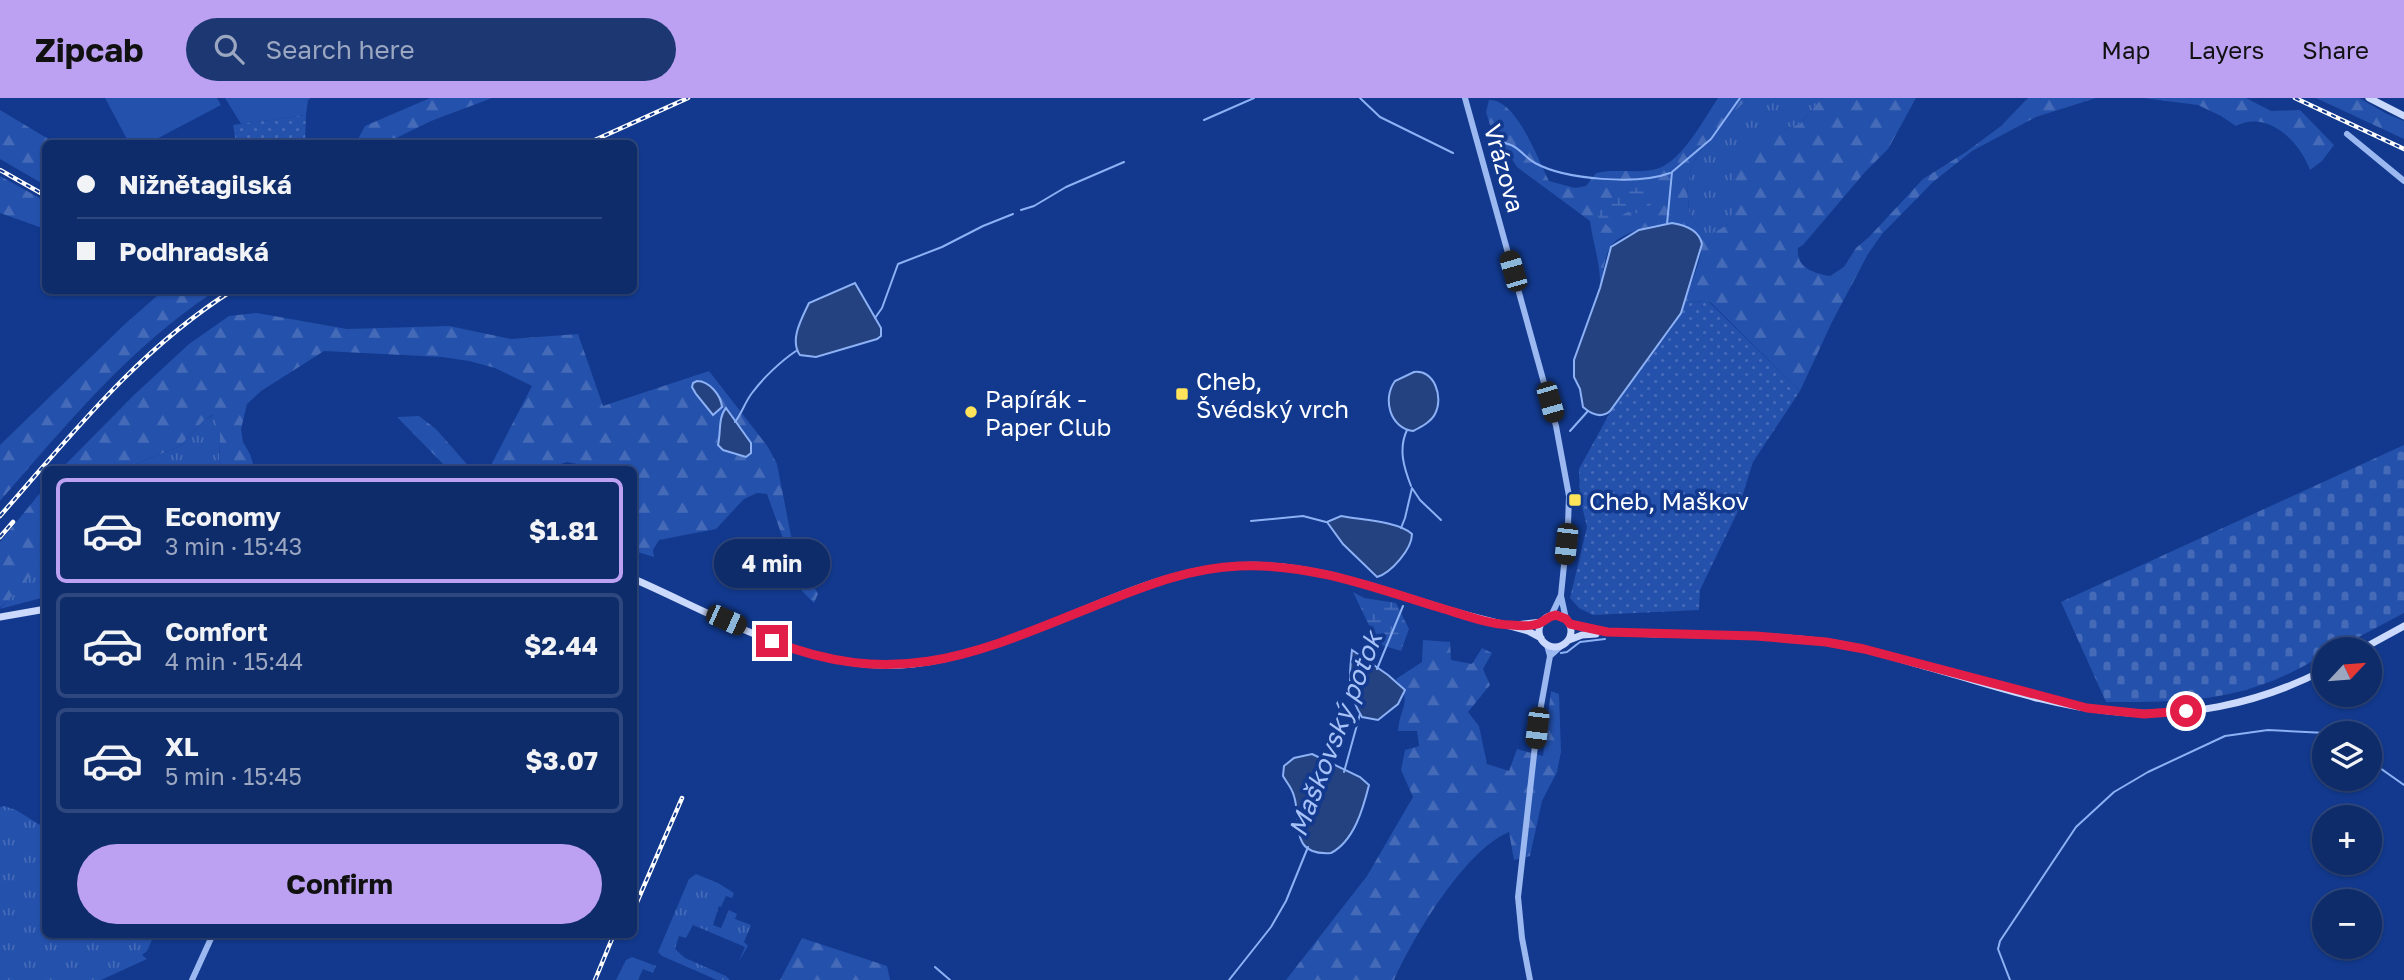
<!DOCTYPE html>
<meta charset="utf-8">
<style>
:root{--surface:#0e2b6a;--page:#1c3772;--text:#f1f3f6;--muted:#9ba7c1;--line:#2e477e;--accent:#bca0f2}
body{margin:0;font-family:"Golos Text",sans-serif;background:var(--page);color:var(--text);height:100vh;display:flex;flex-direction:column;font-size:26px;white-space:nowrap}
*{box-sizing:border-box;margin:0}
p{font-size:23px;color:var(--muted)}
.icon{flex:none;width:38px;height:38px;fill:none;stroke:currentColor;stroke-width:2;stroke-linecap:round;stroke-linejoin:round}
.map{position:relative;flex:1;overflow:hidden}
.side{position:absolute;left:42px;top:368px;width:595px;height:472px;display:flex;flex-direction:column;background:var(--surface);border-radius:10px;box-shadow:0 2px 5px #0004,0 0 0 2px var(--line)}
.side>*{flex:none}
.top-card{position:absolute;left:42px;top:42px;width:595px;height:154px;border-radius:10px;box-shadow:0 2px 5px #0004,0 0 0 2px var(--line);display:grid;align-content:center;height:154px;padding:0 35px;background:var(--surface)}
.needle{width:46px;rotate:64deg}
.controls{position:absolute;left:2312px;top:539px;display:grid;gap:14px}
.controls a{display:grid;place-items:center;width:70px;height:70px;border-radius:50%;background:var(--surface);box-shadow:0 2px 5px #0004,0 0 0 2px var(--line);font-size:35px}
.end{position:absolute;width:32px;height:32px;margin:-16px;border:9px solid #e11d48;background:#fff;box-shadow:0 0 0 4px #fff}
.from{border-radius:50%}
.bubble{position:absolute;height:49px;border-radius:24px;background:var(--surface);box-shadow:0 2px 5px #0004,0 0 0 2px var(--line);font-size:23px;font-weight:700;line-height:49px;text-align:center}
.car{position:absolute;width:21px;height:42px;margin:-21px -10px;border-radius:9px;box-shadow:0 0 5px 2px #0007;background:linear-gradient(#222 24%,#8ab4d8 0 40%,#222 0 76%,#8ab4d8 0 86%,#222 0)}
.top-card b{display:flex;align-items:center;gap:24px;height:66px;font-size:26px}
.top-card b+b{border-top:2px solid var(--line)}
.top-card i{width:18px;height:18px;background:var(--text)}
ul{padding:12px 0 0;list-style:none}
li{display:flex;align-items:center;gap:21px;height:105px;margin:0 14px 10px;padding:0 21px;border:4px solid var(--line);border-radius:10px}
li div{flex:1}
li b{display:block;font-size:26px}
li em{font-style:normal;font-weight:700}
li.selected{border-color:var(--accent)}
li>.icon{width:63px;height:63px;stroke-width:1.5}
.button{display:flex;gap:14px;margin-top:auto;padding:14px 35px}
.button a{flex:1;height:80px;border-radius:42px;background:var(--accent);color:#111;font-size:28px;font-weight:700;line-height:80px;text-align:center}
header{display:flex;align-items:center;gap:42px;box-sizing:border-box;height:98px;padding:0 35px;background:var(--accent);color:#111}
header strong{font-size:33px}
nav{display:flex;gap:38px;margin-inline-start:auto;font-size:24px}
.search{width:490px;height:63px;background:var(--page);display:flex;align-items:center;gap:18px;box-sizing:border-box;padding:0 24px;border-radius:38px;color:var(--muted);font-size:26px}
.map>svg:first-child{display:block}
</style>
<header>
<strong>Zipcab</strong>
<div class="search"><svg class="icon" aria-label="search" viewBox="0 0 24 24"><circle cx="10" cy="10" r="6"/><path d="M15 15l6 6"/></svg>Search here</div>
<nav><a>Map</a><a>Layers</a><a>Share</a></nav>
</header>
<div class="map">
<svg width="2404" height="882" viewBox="0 0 2404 882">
<defs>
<pattern id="grass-tufts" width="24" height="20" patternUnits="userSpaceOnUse" patternTransform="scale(1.75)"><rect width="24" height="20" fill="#2451ac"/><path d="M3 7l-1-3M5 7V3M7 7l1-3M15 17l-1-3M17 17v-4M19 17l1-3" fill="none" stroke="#456bb8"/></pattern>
<pattern id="forest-firs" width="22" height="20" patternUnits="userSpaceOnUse" patternTransform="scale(1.75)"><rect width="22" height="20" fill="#2451ac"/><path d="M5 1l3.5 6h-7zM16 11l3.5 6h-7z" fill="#456bb8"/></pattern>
<pattern id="wetland-marsh" width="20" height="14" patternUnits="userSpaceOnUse" patternTransform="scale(1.75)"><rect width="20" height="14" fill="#2451ac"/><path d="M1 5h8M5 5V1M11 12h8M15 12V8" fill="none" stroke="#456bb8"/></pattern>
<pattern id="cemetery-stones" width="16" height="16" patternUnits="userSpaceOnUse" patternTransform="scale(1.75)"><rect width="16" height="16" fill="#2451ac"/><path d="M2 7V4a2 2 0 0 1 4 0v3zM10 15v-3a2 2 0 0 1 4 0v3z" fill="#456bb8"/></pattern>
<pattern id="garden-dots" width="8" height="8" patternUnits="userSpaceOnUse" patternTransform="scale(1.75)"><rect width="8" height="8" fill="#2451ac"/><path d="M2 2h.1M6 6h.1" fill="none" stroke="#456bb8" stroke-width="1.8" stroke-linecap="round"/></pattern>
</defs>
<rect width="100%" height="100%" fill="#12398d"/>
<path fill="url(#grass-tufts)" d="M1749,0h73l-22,26 -15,5 -58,96 -19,12c-5,-7 -15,-14 -18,-22 -2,-4 -1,-11 -2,-16 -5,-42 33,-75 61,-101z
M214,317l6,20 -1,34h-95l56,-23 24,-26z
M45,459v40l-45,12z
M4,708l12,4 29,18 1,106 108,1 -7,16 -5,4 5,4 -46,21h-101v-173z
M696,776l22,9 16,10 -2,5 -6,-2 -5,11 -2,-1 -6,19 8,3 8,-18 8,4 -2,5 16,6 -7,17 4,4 -9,15 6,-14 -52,-22 -7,13 -7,-2 -4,13 10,9 41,18 4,4h-13l-55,-24 -4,-4 31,-73z
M632,859l24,9 -3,7 -10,-4 -5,11h-22l10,-20z"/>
<path fill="url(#forest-firs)" d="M430,0h62l-61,23 -45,22h-30l9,-17z
M1718,0h31c-28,26 -66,59 -61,101 1,4 0,12 2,16 3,8 13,15 18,21l19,-11 6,-13v-30l3,-12 18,-22 31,-19 15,-5 22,-26h94l-28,51 -23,23 -62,73 -5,3c-2,20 15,25 32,28l14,-9 12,-19 13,-11 54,-58 43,-27 35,-26 27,-28h68l-60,19 -64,34 -39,31 -51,52 -14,20 -36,68 -32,69 -90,-89 -25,-1c4,-13 19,-46 16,-58 -7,-33 -76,-16 -90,3 -7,10 -8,29 -11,42 1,-24 -7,-44 -10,-67l-73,-54 -27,-42 -4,-13 3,-12c28,-1 49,60 60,81l26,7 11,-2 10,-13c19,-4 38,0 56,-3 28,-4 51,-50 66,-72z
M2143,0h103l25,13 29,-1 34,35 -12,16 -12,9c-11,-30 -43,-60 -74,-44l-15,-10 -23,-11z
M2316,0h43l28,16 17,7v18z
M0,12l55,33 -9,1 -1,41 -45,-26z
M0,78l45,25v28l-45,-16z
M158,193h57c-85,56 -149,134 -215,210v-56l125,-121 32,-28z
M257,215l90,16 102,-3 62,13 67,-5 25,72 106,-35 59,76 9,17 17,87 24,43 -4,9 -12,-12 -35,-97 -10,-1 -13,6 -28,30 -57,11 -6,10 1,7 -20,-6v-82h-32l-35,-7 -13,4 -1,3h-64l43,-83 -37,-18 -26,-7 -27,-4 -118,-6 -63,40 -14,13 -6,25 2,13 7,12 3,10 -3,5h-31l1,-34 -7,-20 -9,5 -24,26 -56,23h-63l73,-74 55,-51 40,-28z
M419,318l17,13 35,40h-23l-51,-52z
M45,389v70l-24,30 -21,21v-66z
M1423,542l27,2 1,18 21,4 10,-16 10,5 -9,16 7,16 -22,27 11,14 8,38 22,7 8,-22 26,7 8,-65 8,3 2,58 -4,20 -15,29 -12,55 -16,4 -5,-28c-45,19 -95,104 -115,148h-108l81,-104 46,-79 -12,-27 4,-20 14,-4 -2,-15h-19c2,-26 15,-27 -2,-52l26,-17z
M802,840l85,28 3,14h-110z"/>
<path fill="url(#wetland-marsh)" d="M1646,86l7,15 -6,15 -19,-2 -15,8 -1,10 -18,-17 -2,-7z
M1353,494l11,6 32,5 13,26 -8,22 -23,-7z"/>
<path fill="url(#cemetery-stones)" d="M2404,347v168l-68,36h-12v6c-20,11 -41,23 -63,30 -50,18 -103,17 -155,17l-45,-100z"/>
<path fill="#2451ac" d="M105,0h112l4,7 -72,38h-20z
M225,0h86l-3,2 -2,15 -65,9z"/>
<path fill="url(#garden-dots)" d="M306,17l-1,28h-69l-3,-18z
M1685,203l24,1 91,89 -47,71 -16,51 -37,77 -1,20 -106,5 -14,-7 -9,-10 17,-71 -7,-29 -1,-29 34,-62 56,-75 12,-19z"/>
<path fill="#244180" stroke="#8db1f5" stroke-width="2" d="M1672,125c13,2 27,7 30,21l-21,69 -71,98c-9,8 -19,3 -27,-4l-3,-18 -6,-12v-17l26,-72 11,-41 28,-17z
M855,185l26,45v8l-4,3 -61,18 -16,-2c-11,-15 2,-37 9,-52z
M1414,274c20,-3 30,25 21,42 -4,8 -14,13 -22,17 -23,-3 -31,-32 -18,-50z
M697,283c12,0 24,14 25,26l-9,8 -17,-21 -4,-7 1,-4z
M726,310l25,35v10l-5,4 -23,-7 -5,-5c3,-12 0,-28 8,-37z
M1341,418c19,4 57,5 71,18 0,15 -21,39 -35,43l-34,-33 -16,-22z
M1352,552l36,25 17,15 -7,14 -20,16 -16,-3c-15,-24 -13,-40 -10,-67z
M1312,656l48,23 9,8c-6,24 -15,56 -38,68 -43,3 -29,-32 -37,-57 -2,-8 -7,-13 -11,-20l1,-10 10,-8z"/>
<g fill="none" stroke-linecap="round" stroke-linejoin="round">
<path stroke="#8db1f5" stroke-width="2" d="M1360,0l20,19 73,36
M1204,22l50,-22
M1492,41c7,3 15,4 21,7 8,4 14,13 22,17 31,17 103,22 135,10
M1021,112l13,-4 32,-19 58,-25
M1667,126l5,-52 39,-33 29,-41
M875,220l7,-10 16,-44 44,-17 41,-21 30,-12
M735,324c7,-9 10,-20 17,-29 11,-15 29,-32 44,-42
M1407,332c-9,19 -3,38 4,56
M1570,333l18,-20
M1251,423l52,-5 23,6
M1401,430l4,-10 7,-30 8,12 21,20
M1561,555l6,-1 13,-10 25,-3
M1377,571l26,-63
M2370,663l34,24
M1344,674l16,-58
M935,869l15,13
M1229,882l42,-53 15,-26 22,-54
M2010,882l-12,-31 2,-8 76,-114 38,-35 34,-20 77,-36 43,-6 58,3"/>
<path stroke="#9bb8f1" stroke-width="6" d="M1465,0l91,328 13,70 -1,29 -7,70 -10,21
M2347,36l57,47
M1561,498l5,23
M1550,558l10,-9
M192,882l21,-46
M1530,882l-8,-42 -4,-41 19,-169 13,-72 -3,-11"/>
<path stroke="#cad9fc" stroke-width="7" d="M2369,0l35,18
M634,481c87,38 180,96 279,85 48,-5 92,-23 136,-40 60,-24 121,-54 186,-58 70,-5 136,20 201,40 30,10 61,16 92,25l13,7
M1539 533a16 16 0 1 1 32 0a16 16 0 1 1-32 0Z
M0,519l46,-8
M1570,526c31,10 63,9 95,10 51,1 103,1 154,7 37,4 73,16 108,26 59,16 120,38 181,44 74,9 150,-7 216,-41
M1516,527l26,-3
M1569,542l13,-5 14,-1
M2362,551l42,-23"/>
<defs>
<path id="rail" d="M2295,0l109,51
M586,46l102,-46
M0,72l46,26
M0,418c72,-82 139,-167 233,-226
M0,439l13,-15
M634,811l48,-111
M595,882l19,-46"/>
</defs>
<use href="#rail" stroke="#fff" stroke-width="4.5"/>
<use href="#rail" stroke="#12398d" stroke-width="2" stroke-dasharray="5" stroke-linecap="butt"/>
</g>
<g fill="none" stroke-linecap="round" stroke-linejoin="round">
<path stroke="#e11d48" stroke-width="9" d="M772,543c132,52 213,8 335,-40 43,-17 85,-33 132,-35 68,-3 131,20 195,40 25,7 52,18 77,19 9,1 23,2 31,-3 6,-4 7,-6 14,-7l10,4 4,5 37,8 149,4 70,6 38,7 223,59 57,6 42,-3"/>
</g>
<g fill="#ffe35b" stroke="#12398d" stroke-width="2.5">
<rect x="1175" y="289" width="14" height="14" rx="3.5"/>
<circle cx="971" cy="314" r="7"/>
<rect x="1568" y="395" width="14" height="14" rx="3.5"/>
</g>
<g text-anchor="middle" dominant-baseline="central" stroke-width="7" stroke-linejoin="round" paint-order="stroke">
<g font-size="24" fill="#fff" stroke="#12398d">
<text transform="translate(1505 70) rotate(74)">Vrázova</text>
</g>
<g font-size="24" fill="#fff" stroke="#12398d" text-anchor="start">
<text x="1196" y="282">Cheb,<tspan x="1196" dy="28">Švédský vrch</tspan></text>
<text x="985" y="300">Papírák -<tspan x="985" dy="28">Paper Club</tspan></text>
<text x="1589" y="402">Cheb, Maškov</text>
</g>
<g font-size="26" font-style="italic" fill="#a7c2f8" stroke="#12398d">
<text transform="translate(1335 636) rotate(-69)">Maškovský potok</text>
</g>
</g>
</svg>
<div class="controls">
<a><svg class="needle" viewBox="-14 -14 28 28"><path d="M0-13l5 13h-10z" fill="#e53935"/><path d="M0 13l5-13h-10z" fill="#9ba7c1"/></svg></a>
<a><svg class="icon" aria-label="layers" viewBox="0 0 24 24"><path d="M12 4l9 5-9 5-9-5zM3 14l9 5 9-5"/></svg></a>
<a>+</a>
<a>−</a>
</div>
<i class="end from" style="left:2186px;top:613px"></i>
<i class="end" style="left:772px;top:543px"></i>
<div class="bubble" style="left:714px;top:441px;width:116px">4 min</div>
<i class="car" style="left:1513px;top:173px;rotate:344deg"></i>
<i class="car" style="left:1550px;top:304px;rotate:164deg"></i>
<i class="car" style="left:1566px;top:446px;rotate:186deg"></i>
<i class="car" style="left:726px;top:522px;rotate:114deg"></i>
<i class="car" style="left:1537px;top:630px;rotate:187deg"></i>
<div class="top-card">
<b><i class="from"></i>Nižnětagilská</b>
<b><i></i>Podhradská</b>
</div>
<section class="side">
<ul>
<li class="selected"><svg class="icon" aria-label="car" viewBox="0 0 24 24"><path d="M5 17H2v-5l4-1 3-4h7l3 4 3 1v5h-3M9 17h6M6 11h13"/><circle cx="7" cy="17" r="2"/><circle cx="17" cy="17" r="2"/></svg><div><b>Economy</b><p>3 min · 15:43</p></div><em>$1.81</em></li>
<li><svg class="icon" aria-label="car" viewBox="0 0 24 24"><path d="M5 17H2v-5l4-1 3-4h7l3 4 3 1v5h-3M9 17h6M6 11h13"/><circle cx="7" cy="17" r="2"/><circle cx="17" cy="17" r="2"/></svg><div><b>Comfort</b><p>4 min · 15:44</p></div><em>$2.44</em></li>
<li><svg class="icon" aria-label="car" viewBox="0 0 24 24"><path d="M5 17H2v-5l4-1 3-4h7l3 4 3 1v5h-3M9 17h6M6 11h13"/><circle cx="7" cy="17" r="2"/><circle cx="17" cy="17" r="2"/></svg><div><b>XL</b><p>5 min · 15:45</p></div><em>$3.07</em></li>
</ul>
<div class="button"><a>Confirm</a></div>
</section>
</div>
